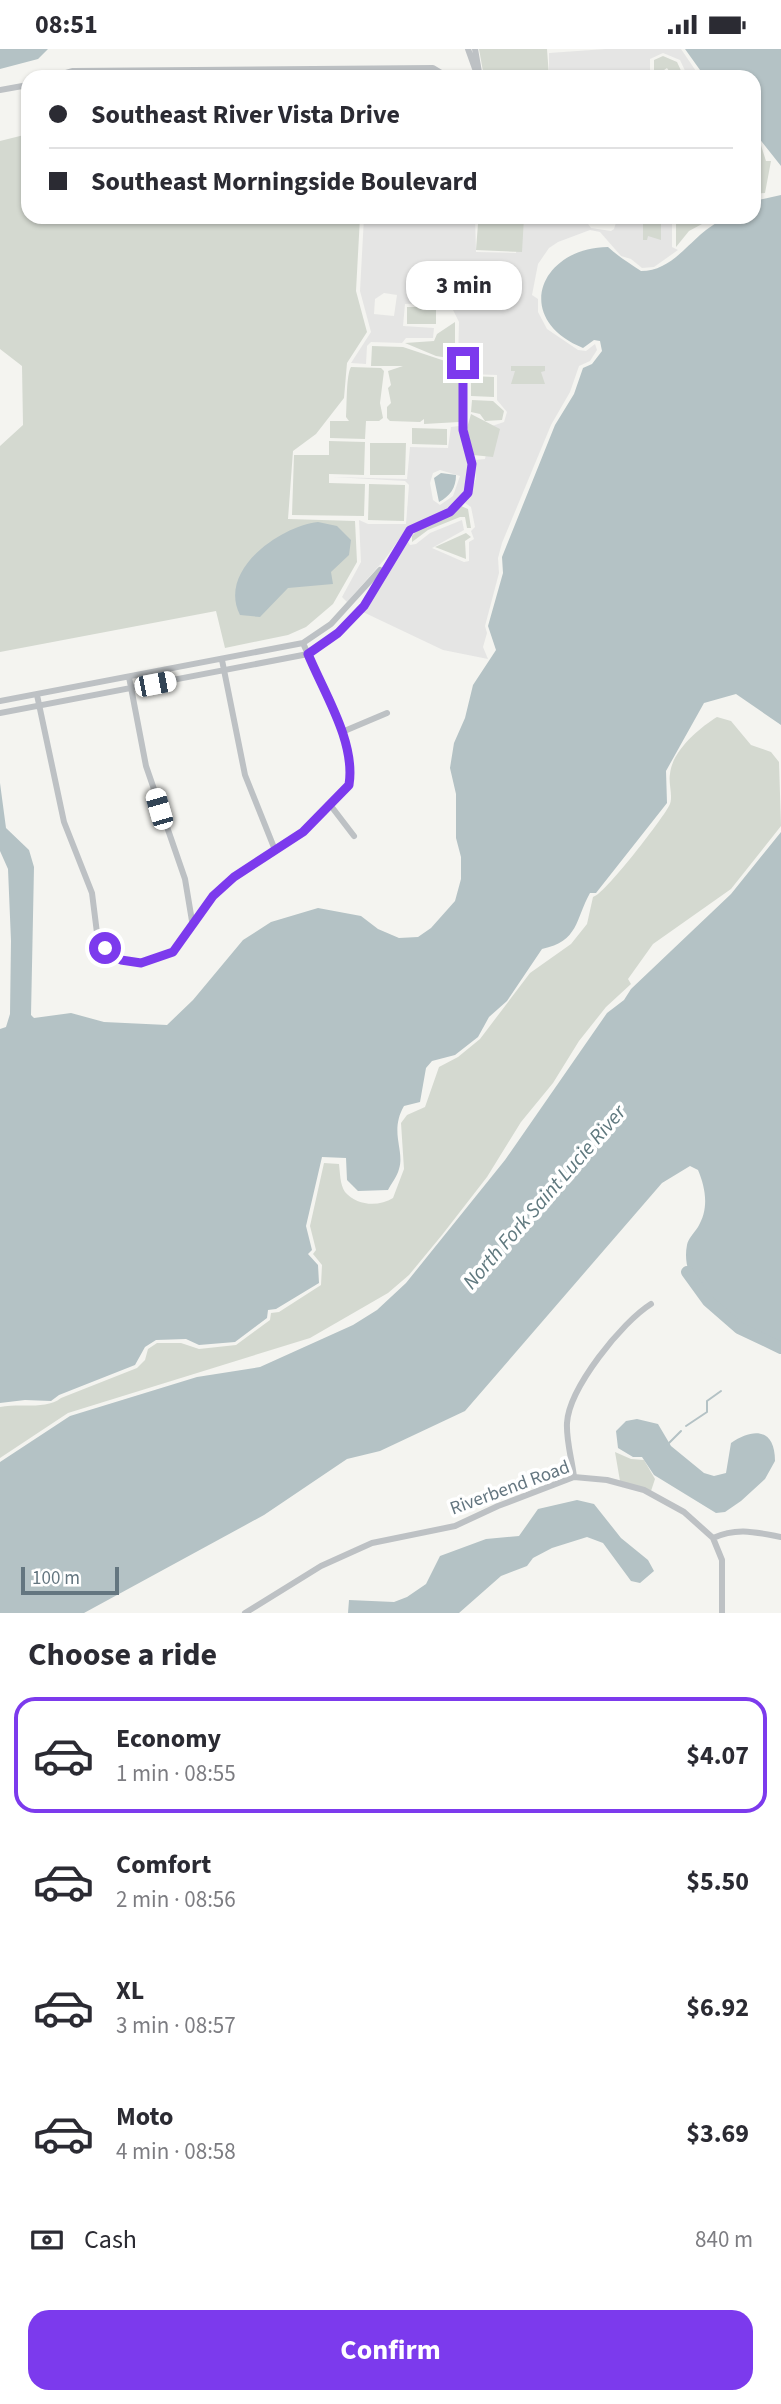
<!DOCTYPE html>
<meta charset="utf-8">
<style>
:root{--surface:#fff;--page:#f2f2f3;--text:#2b2b33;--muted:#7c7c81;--line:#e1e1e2;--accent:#7c3aed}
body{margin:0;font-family:"Source Sans 3",sans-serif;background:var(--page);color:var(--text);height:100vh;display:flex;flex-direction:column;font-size:26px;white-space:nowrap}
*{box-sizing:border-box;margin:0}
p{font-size:23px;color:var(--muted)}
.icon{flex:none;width:38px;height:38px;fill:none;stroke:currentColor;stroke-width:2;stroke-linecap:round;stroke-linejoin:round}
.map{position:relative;height:1564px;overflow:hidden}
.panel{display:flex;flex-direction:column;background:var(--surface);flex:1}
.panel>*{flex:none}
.top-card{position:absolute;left:21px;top:21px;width:740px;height:154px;border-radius:21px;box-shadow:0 2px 5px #0004;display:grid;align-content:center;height:154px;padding:0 28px;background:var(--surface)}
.scale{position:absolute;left:21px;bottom:18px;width:98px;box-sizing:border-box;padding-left:7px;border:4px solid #647680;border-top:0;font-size:19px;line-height:24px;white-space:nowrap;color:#647680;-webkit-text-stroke:5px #fff;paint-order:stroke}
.end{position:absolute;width:32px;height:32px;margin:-16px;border:9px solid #7c3aed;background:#fff;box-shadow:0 0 0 4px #fff}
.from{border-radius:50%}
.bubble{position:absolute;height:49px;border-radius:21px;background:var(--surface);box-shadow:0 2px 5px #0004;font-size:23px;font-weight:700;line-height:49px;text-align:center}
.car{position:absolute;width:21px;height:42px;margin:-21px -10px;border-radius:9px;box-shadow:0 0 5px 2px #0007;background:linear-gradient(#fff 24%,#345 0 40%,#fff 0 76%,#345 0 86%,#fff 0)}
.top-card b{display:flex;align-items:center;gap:24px;height:66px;font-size:26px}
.top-card b+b{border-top:2px solid var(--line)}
.top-card i{width:18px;height:18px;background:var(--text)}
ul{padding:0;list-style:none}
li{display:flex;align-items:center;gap:21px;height:116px;margin:0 14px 10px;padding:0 14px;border:4px solid transparent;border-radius:21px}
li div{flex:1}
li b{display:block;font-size:26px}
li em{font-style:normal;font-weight:700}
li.selected{border-color:var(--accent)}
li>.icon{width:63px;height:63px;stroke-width:1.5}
h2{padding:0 28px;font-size:32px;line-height:84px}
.pay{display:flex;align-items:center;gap:18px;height:77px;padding:0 28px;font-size:26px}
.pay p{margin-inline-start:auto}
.primary-button{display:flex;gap:14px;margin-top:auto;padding:14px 28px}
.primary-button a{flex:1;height:80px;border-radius:21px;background:var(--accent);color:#fff;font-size:28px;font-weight:700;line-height:80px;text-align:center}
.status{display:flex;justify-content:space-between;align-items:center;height:49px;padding:0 35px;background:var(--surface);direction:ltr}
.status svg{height:19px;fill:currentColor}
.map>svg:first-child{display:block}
</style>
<div class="status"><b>08:51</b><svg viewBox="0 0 49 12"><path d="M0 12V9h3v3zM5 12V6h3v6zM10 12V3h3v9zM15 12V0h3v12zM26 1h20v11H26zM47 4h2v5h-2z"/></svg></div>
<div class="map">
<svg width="781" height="1564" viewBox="0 0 781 1564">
<rect width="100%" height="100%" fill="#f4f4f0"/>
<path fill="#e5e5e4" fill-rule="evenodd" d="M606,0h75l19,28h-12l-8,-17 -17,-7 -13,6v18h-101v-24z
M364,168h111l1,35 40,1 4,-36h63l8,11 20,3 3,-2 4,-12h54v30l6,3 -24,17 -12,1 -11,-9 -10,-3 -21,-24 -10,-2 -32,12 -9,6 -11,16 -6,31 6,4v13l9,17 31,21 8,1 9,-7 2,6 -7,11 -11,5 -9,26 -19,33 -49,118 -4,15 1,15 -14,53 2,7 -4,14 5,12 -45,-9 -80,-38 44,-72 3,5 6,-1 14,-11 32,-13 2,10 -32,18 32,14 5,-1v-19l5,-3 -3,-8 4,-4 -4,-20 -6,-4 11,-24 -1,-19 10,-1 7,-33 12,-4 3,-10 -10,-12v-25l-30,-1 -1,-14 -8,1 1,-39 -10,-20 -44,2 -2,22 31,2 -1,10h-27l-4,5 -31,-1 -4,4 -1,18 -15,-1 20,-31 -11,-41zM384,244l13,2 -3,21 -20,-2 1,-15z
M459,377l9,38 -4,27 -17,18 -40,19 -22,31 -38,43 -5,-5 19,-35 -2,-42 9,4h38l3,-39 -4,-4 -72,-4 74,2 3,-32 38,1 3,-21zM440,421l20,6 -7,20 -13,9 -7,-5 -3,-17 3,-10z"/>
<path fill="#d4d9d0" d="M479,0h68l2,28h-65z
M663,7l14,6 7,15h-11l-6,-9 -13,9v-17z
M28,85v83h332l-4,74 11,41 -20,31 -3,35 -28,36 -23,17 -5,68 67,2 2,41 -24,42 -27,23 -18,8 -63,13 -9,-37 -216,41v-206l23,-21 -1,-59 -22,-17v-208z
M754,85l5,5 7,22h5l-6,32 -11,1z
M476,168h48l-2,35 -46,-2 2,-26z
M643,168h18v23l-13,-4 -1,4h-4z
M676,168h39l-26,14 -13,16z
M407,258h29v17h-29z
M455,273v37l-19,-3 -31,-13 29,-2 3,-7z
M372,297l31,1 54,18 3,3 -1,54 -35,2v-5l-4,3 -30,-1 -3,-3v-11l4,-4 -3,-15 3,-3 -3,-14 15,-5h-32z
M511,317h34v5l-4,1 4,12h-34l4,-13h-4z
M351,318l30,1 3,3 -4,32 3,15 -4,3h-13l-1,18 -35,-1v-17h19l-3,-4c1,-11 0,-42 5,-50z
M471,327l23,1v20l-23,-1z
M472,351l21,1 11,10 -2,9 -17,1 -5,-7 -9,-2z
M471,365l29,15 -7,28 -20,-2 -6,-27z
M412,379l35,1v16l-35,-1z
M329,392l36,1 -1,33 -35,-1v9l36,1 -1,32 -72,-1 2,-60h35z
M370,394h36l-1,32h-35z
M369,435l36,1 -1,36 -36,-1z
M461,457l7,3 3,19h-4l-2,-11h-5l-32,13 -16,12v-6c11,-13 33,-14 49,-30z
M466,484l5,4 -6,4 1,18 -31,-12z
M717,668l14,4 20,24 20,7 8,10 2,64 -50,63 -78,55 -25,35 3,5 -25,23 -27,34 -26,42 -32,39 -34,55 -45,58 -33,40 -21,18 -78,45 -242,75 -68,45v-51c20,-4 46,3 61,-9l76,-30 8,-8 3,-11 9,-6h24l18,6 37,-4 34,-25 1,-7 8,-1 42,-27 1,-20 -9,-11 3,-4 -6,-24 14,-63 15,1c1,8 1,21 6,28 12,14 34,15 48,6l11,-29 -3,-46 6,-8 18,-8 14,-40 19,-10 22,-18 50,-66 41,-29 16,-20 6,-27c11,-2 68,-76 76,-91 5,-9 -1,-22 1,-32 2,-23 29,-46 47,-57z
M615,1403l16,7 13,1 11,19 -4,12 -31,-10z"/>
<path fill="#b4c2c5" d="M0,0h48l-10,10 -38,10z
M685,0h96v117l-27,-34v-55h-49z
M781,146v530l-45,-31 -32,9 -38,68 1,32 -71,90h-6c-15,27 -11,48 -48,56l-35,52 -18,16 -11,20 -23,18 -23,6 -6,7 -6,34 -16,4c-15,26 1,44 -5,63 -2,8 -8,15 -11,21l-30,1 -11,-11 -1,-22 -24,-1 -16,69 6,24 -4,4 10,11 1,18 -43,26 -8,1 -1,8 -32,24 -36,3 -13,-6 -30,1 -11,7 -10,18 -76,30 -8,6 -26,-1 -25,3v-374l6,-2 4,-13 1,-73 -3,-72 -8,-18v-68l6,45 23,22 5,17 -3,148 3,3 37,-5 33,9 63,3 26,-25 50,-60 28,-18 47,-14 43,8 17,13 21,9 19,-1 13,-9 24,-27 6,-22v-22l-5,-19v-44l-6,-26 4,-25 11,-25 8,-33 23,-35 -8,-24 15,-53 -1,-16 53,-132 19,-31 9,-26 9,-4 10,-13 -2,-10 -6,-1 -11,8c-71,-29 -44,-100 25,-101 11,10 21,16 33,24 37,0 52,-41 86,-53 8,-3 19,-1 27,-1v-16z
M441,424l15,2c0,13 -6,21 -17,27l-5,-24z
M318,473l19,4 14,14 -2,15 -18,17 2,12 -45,4 -28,29 -20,-2c-23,-45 41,-89 78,-93z
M781,783v516c-37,-17 -104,-53 -94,-103 1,-6 7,-12 11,-18 11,-18 8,-38 0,-57l-8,-4 -28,17 -197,228 -85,40 -33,8 -83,56 -180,98h-84v-151l70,-46 127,-39 63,-10 93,-42 24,-15 29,-27 99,-123 102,-147 17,-13 7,-11 100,-95z
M637,1370l21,5 13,22 33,27 10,3 12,-3 5,-30c23,-16 44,-14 44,18l-10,18 -24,22 -16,11 -9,1 -62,-38 -12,-18h-9l-15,-9 -2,-17 10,-10z
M577,1451l17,4 27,34 27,22 6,11 -14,12 -9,-2 -28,-38 -16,-6 -35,11 -19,10 -6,8 -26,10 -42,37h-111l1,-13 45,2 13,-5 19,-13 14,-28 46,-17 33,-3 19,-27z"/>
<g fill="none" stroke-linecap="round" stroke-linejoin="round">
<path stroke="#b4c2c5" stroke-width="2" d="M686,1377l21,-14v-11l14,-10
M669,1394l12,-12"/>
<path stroke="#b4c2c5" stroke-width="12" d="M687,1223l21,29 31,27 42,20"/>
<path stroke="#bdc1c4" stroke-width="6" d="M468,0l10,28
M475,0l4,23
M52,28l21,-6 360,-3 15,9
M0,41l28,-5
M222,611l23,115 30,75
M129,628l17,89 39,113 7,42
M37,646l27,127 28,71 5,40 8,15 16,12 20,3 32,-11 40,-56 21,-19 69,-45 46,-47c8,-46 -28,-100 -46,-142
M0,652l303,-58 28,-19 49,-54
M0,664l308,-59 30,-21 26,-27 46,-76 40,-18 18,-19 4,-29 -9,-34v-67
M342,683l45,-19
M331,757l23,30
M574,1428c-2,-17 -8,-37 -7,-54 2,-35 55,-101 84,-119
M713,1489c24,-11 42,-6 68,-1
M245,1564l76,-47 51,-23 83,-17 43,-20 76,-29 33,3 37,10 40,22 29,26 9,22v53"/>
</g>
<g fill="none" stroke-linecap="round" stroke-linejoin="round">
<path stroke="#7c3aed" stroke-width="9" d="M105,899l16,12 20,3 32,-11 40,-56 21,-19 69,-45 46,-47c7,-43 -25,-92 -41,-131l30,-21 26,-27 46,-76 40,-18 18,-19 4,-29 -9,-34v-67"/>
</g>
<g text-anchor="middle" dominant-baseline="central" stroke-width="7" stroke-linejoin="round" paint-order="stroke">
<g font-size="19" fill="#647680" stroke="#fff">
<text transform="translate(510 1439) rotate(-20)">Riverbend Road</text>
</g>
<g font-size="21" font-style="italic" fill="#5f787e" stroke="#fff">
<text transform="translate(544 1148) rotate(-49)">North Fork Saint Lucie River</text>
</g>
</g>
</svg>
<div class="scale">100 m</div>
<i class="end from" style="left:105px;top:899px"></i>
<i class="end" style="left:463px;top:314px"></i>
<div class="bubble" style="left:406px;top:212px;width:116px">3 min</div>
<i class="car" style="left:155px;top:635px;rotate:79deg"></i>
<i class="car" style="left:159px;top:760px;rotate:344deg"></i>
<div class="top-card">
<b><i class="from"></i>Southeast River Vista Drive</b>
<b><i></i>Southeast Morningside Boulevard</b>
</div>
</div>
<section class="panel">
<h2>Choose a ride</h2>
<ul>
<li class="selected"><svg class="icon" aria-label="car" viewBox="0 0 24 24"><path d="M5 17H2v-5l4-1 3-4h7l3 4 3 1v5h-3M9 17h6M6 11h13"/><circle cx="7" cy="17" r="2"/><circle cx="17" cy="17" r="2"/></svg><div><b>Economy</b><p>1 min · 08:55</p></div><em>$4.07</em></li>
<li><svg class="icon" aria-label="car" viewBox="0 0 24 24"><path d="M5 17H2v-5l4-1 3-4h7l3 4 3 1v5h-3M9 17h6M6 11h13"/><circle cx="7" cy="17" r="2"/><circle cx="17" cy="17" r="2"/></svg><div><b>Comfort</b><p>2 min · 08:56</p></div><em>$5.50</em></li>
<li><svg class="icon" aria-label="car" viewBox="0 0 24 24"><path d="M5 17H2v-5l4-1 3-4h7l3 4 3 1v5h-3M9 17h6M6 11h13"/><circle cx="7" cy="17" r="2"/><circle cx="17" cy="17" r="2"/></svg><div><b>XL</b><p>3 min · 08:57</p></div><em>$6.92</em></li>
<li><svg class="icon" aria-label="car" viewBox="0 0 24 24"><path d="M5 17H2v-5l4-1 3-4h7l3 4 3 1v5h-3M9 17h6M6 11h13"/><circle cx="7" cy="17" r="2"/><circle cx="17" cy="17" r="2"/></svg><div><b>Moto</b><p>4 min · 08:58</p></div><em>$3.69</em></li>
</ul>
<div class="pay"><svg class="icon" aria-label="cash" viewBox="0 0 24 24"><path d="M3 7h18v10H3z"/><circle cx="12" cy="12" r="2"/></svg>Cash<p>840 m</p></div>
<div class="primary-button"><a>Confirm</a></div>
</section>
